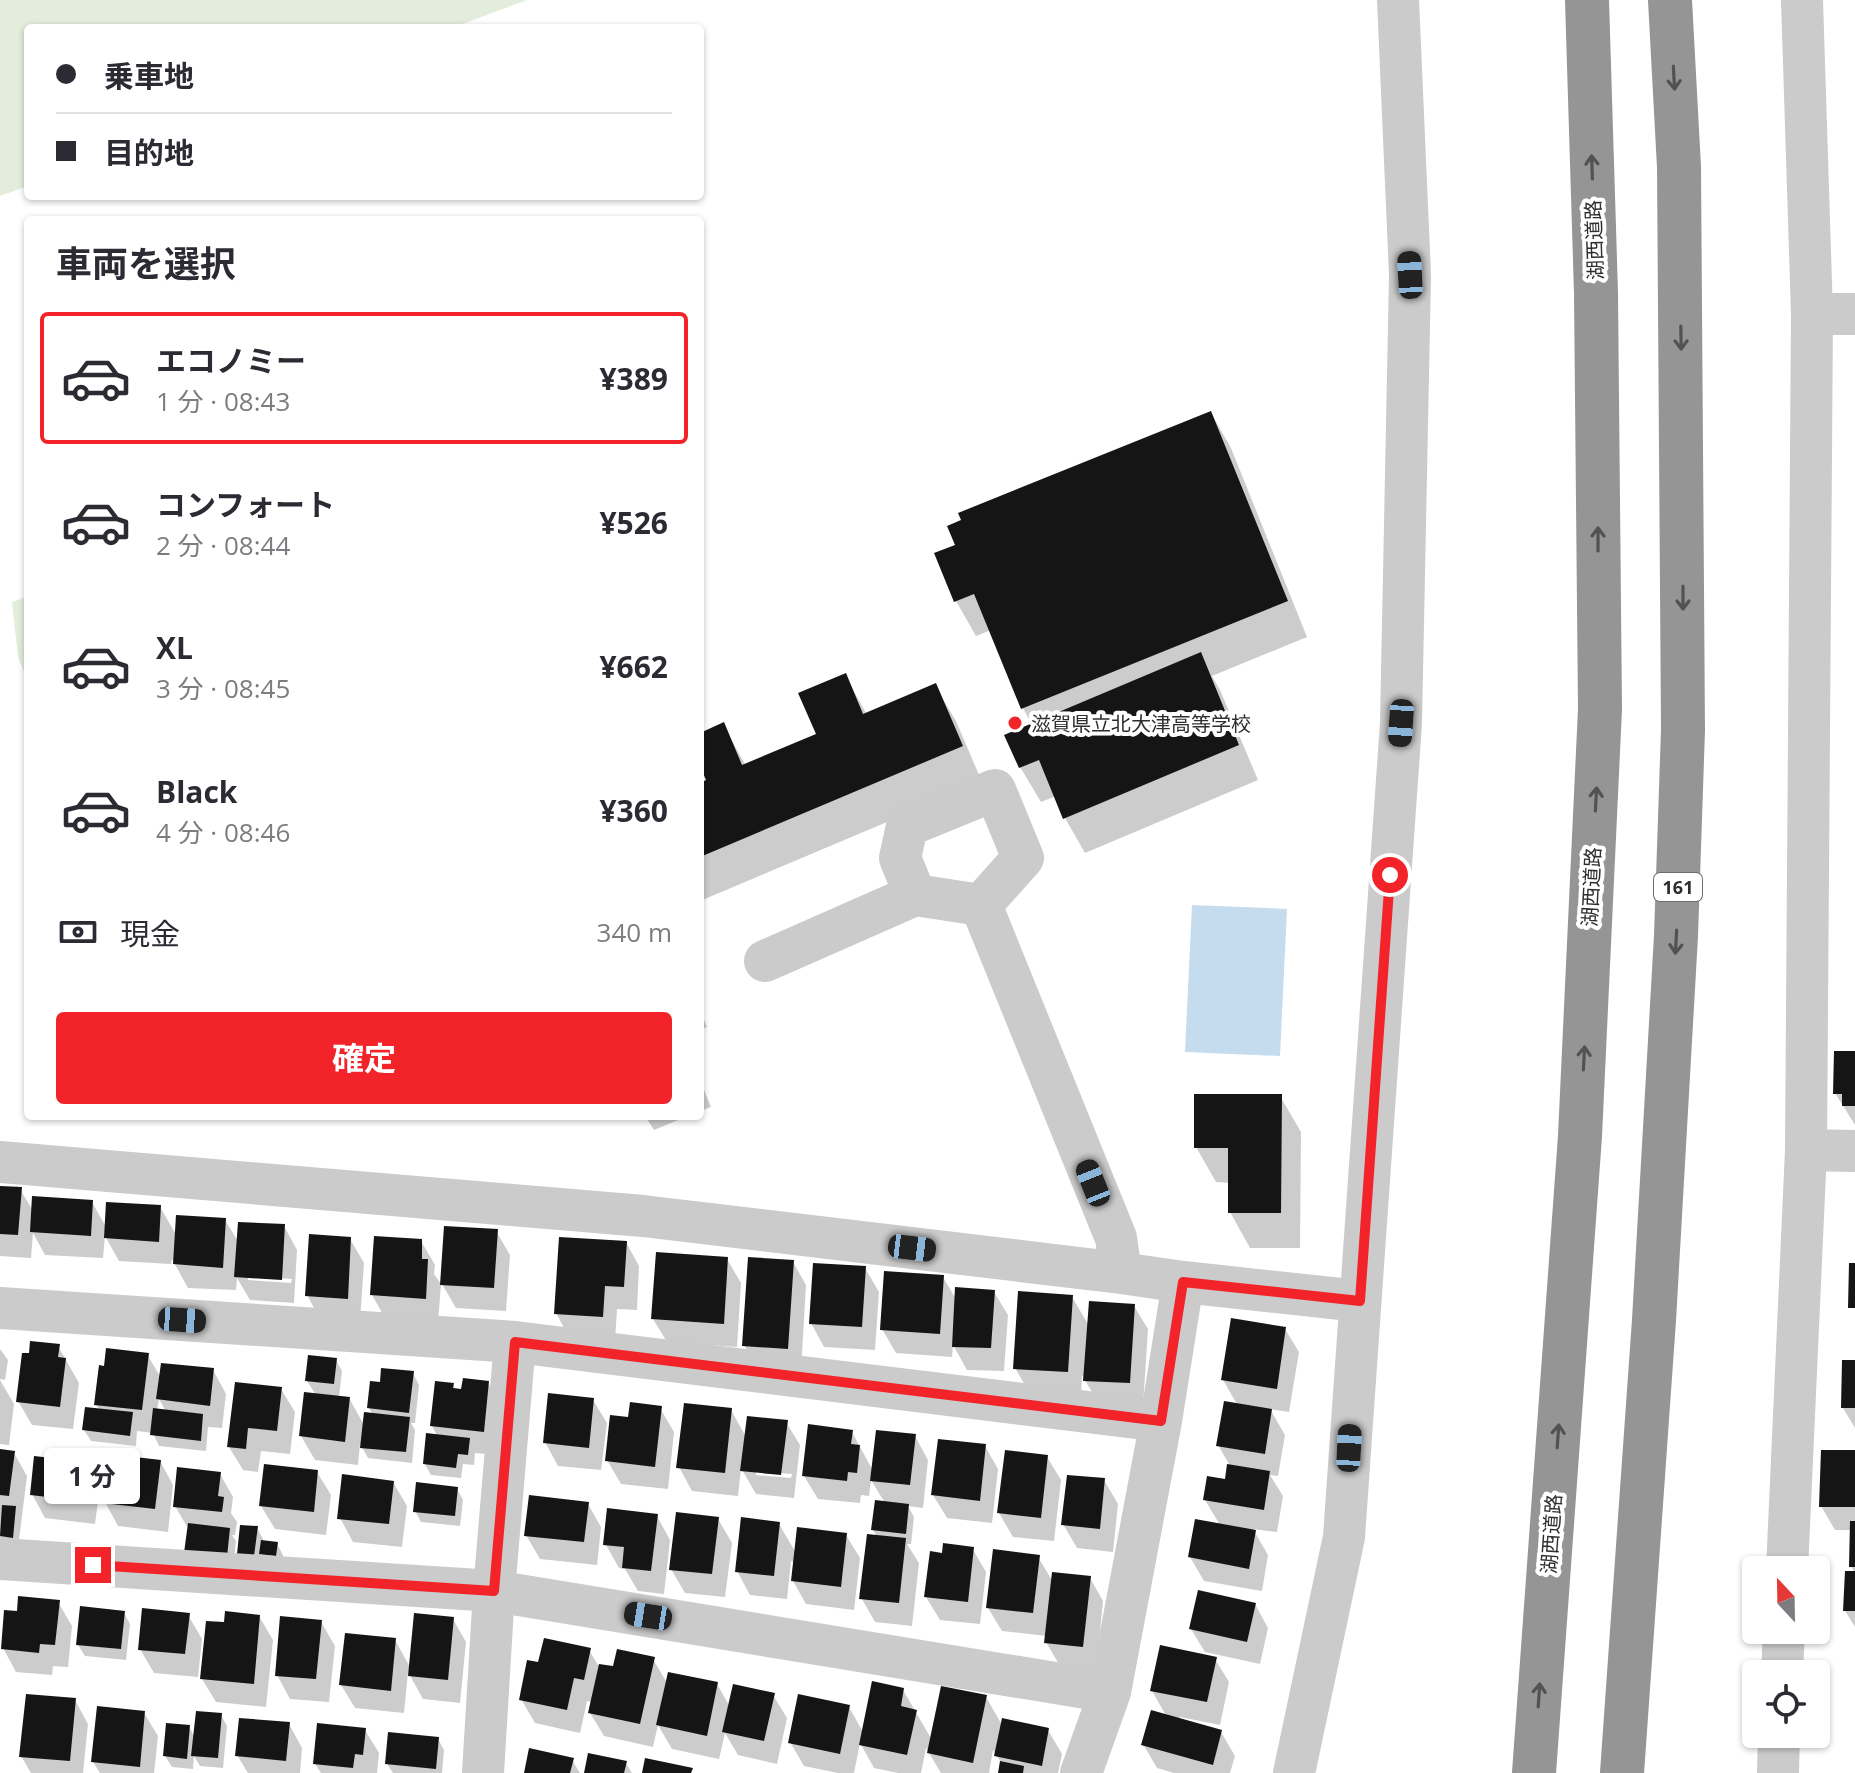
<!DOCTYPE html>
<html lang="ja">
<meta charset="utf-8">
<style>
:root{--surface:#fff;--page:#f7f7f7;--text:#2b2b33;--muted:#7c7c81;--line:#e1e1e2;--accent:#f22429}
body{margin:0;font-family:"Open Sans","Noto Sans JP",sans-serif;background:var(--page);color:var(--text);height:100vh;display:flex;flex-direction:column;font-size:30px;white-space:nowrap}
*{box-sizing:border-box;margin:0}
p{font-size:26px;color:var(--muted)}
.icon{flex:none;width:44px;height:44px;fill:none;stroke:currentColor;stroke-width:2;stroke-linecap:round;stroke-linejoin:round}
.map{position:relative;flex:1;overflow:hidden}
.drawer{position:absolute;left:24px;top:216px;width:680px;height:904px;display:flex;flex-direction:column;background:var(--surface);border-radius:8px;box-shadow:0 2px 6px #0004}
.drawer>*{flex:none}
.top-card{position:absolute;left:24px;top:24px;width:680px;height:176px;border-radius:8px;box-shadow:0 2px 6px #0004;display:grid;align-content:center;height:176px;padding:0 32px;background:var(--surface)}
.needle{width:52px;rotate:338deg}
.fabs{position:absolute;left:1742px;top:1556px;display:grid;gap:16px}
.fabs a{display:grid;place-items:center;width:88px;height:88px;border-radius:8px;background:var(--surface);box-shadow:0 2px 6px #0004;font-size:40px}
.end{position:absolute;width:36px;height:36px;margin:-18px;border:10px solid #f22429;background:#fff;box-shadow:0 0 0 4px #fff}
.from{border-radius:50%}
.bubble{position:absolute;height:56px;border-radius:8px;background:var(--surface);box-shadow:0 2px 6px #0004;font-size:26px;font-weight:700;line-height:56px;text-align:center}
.car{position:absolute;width:24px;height:48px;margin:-24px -12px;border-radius:10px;box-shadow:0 0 6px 2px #0007;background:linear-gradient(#222 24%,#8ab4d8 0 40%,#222 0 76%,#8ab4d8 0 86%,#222 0)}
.top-card b{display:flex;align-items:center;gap:28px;height:76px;font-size:30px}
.top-card b+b{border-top:2px solid var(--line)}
.top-card i{width:20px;height:20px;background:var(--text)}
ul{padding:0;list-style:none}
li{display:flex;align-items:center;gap:24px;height:132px;margin:0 16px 12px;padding:0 16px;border:4px solid transparent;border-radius:8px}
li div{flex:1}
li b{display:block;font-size:30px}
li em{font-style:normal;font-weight:700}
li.current{border-color:var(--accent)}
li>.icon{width:72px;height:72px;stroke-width:1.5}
h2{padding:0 32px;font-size:36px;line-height:96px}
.pay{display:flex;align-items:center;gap:20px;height:88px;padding:0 32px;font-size:30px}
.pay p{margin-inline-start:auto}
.button{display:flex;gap:16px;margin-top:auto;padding:16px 32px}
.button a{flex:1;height:92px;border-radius:8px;background:var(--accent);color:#fff;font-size:32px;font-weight:700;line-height:92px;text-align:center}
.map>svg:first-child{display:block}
</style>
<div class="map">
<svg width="1855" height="1773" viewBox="0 0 1855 1773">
<rect width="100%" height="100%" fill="#fff"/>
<path fill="#e3eddb" d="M0,0h527l-75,28h-424v158l-28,10z
M28,596v86l-10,-25 -6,-55z"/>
<path fill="#c5dcee" d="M1192,905l95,4 -7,147 -95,-4z"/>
<path fill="#0003" fill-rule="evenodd" d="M1211,413l20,35 76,189 -95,39 8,14 38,90 -173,73 -20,-35 -9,-22 -15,6 -21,-35 12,-42 -9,-17 -32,-78 -15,6 -20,-35 1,-55z
M845,675l22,40 68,-29 21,35 26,61 -282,119v-116l9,-4 -9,-21v-25l23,-10 23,41 72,-31z
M700,1010l7,17 -7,3z
M1855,1053v72l-20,-32z
M700,1080l11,27 -11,4z
M1280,1096l21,36 -1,116h-50l-20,-36v-29l-14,-1 -20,-35z
M645,1116h43l-34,14z
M0,1188l20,1 13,22 59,-9 14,25 54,-20 17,29 48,-16 14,23 45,-17 13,24 -3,53 -44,-3 -13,-22 -1,12 -48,-2 -16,-29 -1,5 -52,-3 -14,-25 -2,22 -58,-3 -12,-22 -2,25 -31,-2zM248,1276l44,3 -1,4 -43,-3z
M496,1231l14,24 -4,56 -50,-3 -14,-24z
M350,1239l14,24 -4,58 -40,-2 -13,-24z
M421,1241l14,24 -1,9 7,10 -3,38 -53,-4 -13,-23z
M626,1242l13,24 -2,44 -20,-1 -2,31 -46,-3 -13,-24z
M727,1259l14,24 -4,64 -70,-5 -14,-23z
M793,1262l13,23 -5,86 -43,-2 -14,-24z
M865,1268l14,24 -4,58 -51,-3 -13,-24z
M943,1277l14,24 37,-9 14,23 -4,56 -37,-1 -14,-25 -1,12 -56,-4 -14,-24z
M1072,1297l17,29 45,-20 14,23 -5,77 -44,-2 -17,-29 -1,20 -52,-3 -14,-24z
M1285,1329l14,23 -10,60 -19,-3 15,26 -7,41 -8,-1 13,21 -6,36 -24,-3 15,26 -6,36 -58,-10 -14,-24 30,-32 -15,-25 21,-19 3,-17 -11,-19 20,-39 -15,-26z
M58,1346l21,37 -6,46 -41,-4 -14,-24 13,-46z
M0,1349l8,11 -3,20 -5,-1z
M147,1354l14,24 52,-8 13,24 -4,34 -14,-1 -2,24 -47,-5 -6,-13 -16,-2 -1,15 -45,-5 -7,-11 16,-20 -4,-5zM159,1399l7,13 -9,-1z
M336,1360l6,11 -3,26 10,1 15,27 9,-10 -4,-7 13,-24 31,-11 6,12 -4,38h-4l4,7 -3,33 -44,-5 -8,-14 -2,21 -43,-5 -14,-24 15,-41 -9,-14z
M1855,1362v66l-12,-20z
M0,1380l14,24 -5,41 -9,-1z
M488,1383l14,23 -6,49 -21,-2 -1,12 -11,-1 -2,14 -30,-3 -6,-11 12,-28 -5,-10 21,-41 3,5 7,1z
M281,1389l14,23 -5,42 -29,-3 -3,21 -15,-2 -14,-23z
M593,1400l14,23 -6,47 -43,-4 -13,-24z
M660,1408l14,24 -6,57 -47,-5 -14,-24 23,-41z
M731,1410l15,27 40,-15 14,23 -6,53 -38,-4 -15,-26 -3,28 -46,-5 -13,-24zM756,1471l36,3 -1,4 -35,-3z
M852,1432l21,39 42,-35 13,24 -5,48 -15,-2 6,11 -3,27h-4l12,19 -7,63 -37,-4 -13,-23 15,-62 -4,-7 12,-27 -14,-23 -2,16 -8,-1 -1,8 -42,-4 -14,-23z
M985,1446l13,23 -6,54 -45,-5 -14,-23z
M0,1451l14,2 13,23 -9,72 -18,-1z
M1855,1452v175l-10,-16 10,-38 -4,-7 1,-36h-17l-14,-24z
M1047,1457l14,23 -7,61 -41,-4 -14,-24z
M160,1461l13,24 -5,47 -50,-6 -13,-24z
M86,1464l14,23 -5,37 -50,-6 -13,-24z
M317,1472l14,23 -5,40 -51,-6 -14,-23z
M220,1474l13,23 -2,16 6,9 -2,13h-3l4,6 -3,26 -44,-37 -14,-24z
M1104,1480l14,24 -5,48 -36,-4 -14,-24z
M393,1482l14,24 -5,41 -49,-5 -13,-24z
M457,1489l6,11 -3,26 -39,-4 -6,-11z
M588,1504l13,23 -4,38 -57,-6 -14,-24z
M657,1516l13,24 -6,54 -26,-3 -13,-22 -6,-1 -13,-23z
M718,1519l14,24 -7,54 -40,-4 -14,-24z
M779,1524l17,29 50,-18 14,23 -6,52 -48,-6 -13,-23 2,-19 -4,-1 -4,38 -37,-4 -13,-24z
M257,1528l6,11v3l14,2 6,11 -1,12 -14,-2 -7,-11 -1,13 -15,-2z
M972,1548l14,24 -6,52 -40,-4 -14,-23 18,-42z
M1038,1557l15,25 37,-4 13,23 -7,69 -36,-4 -14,-24 1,-6 -45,-5 -14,-23z
M58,1602l14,24 -4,41 -15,-1 -1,9 -36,-3 -13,-24 15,-35z
M1255,1604l13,24 -8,36 -55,-12 -14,-23z
M124,1613l6,11 -4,36 -41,-4 -7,-11z
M188,1615l14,24 -4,38 -44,-4 -14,-24z
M259,1616l14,24 -7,67 -50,-5 -14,-23 24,-55z
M453,1619l13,23 -6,61 -37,-4 -15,-27 -4,41 -49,-5 -14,-23 54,-45 15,27z
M321,1622l14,24 -6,56 -39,-3 -13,-24z
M589,1650l9,15 17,4 38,-10 14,24 50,1 13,23 43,-12 14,23 -10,46 -39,-9 -13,-22 -6,26 -47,-10 -14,-24 -5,22 -49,-11 -14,-23 3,-11 -6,-1 -7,32 -45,-10 -14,-24 18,-35z
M1215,1659l14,23 -9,43 -40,-8 -1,3 42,12 14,24 -5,17h-56l-17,-5 -14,-24 24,-27 -15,-26z
M903,1690l29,50 54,-43 16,28 46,5 14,24 -4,19h-58l2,-9 -9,-14 -4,23h-48l-15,-25 -5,25h-23l-24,-5 -14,-25 -6,30h-16l-34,-7 -14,-24 59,-35 14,25z
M75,1700l13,24 -5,49h-52l-10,-17z
M144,1713l14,23 -4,37h-54l-7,-11z
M221,1715l6,11 -4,42 -23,-2 -6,-10 -1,13 -21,-2 -7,-11 24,-29 6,11z
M289,1724l13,24 -2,25h-52l-11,-18z
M365,1730l14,23 -2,20h-56l-6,-9z
M438,1739l6,11 -2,23h-49l-6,-9z
M572,1760l8,13h-54z
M625,1762l7,11h-46z"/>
<path fill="#151515" d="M1211,411l77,190 -267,108 -47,-115 -20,8 -20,-49 21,-8 -8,-19 14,-6 -3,-7z
M1201,652l38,93 -176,74 -24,-59 -20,8 -15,-33z
M846,673l17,41 73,-31 27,63 -263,111v-74l6,-3 -6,-14v-33l24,-11 18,43 74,-31 -18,-41z
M1834,1051h21v55h-13v-12h-9z
M1194,1094h88l-1,119h-53v-65h-34z
M0,1186l22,1 -4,48 -18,-1z
M32,1196l61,4 -2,36 -61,-4z
M106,1202l55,3 -2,37 -55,-4z
M176,1215l50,3 -3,50 -50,-4z
M238,1222l47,2 -3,56 -48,-3z
M444,1226l54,3 -4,59 -54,-3z
M309,1234l42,3 -3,62 -43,-3z
M374,1236l48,3v20h6l-2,40 -56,-4z
M559,1237l68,4 -3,46 -19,-1 -2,31 -49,-3z
M656,1252l72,5 -4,67 -73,-5z
M748,1257l46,3 -6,89 -46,-3z
M813,1263l53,3 -4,61 -53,-3z
M1849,1263h6v45h-7z
M884,1271l60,4 -4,59 -60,-4z
M955,1287l40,3 -4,58 -39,-1z
M1018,1291l55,4 -5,77 -55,-3z
M1089,1301l46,3 -5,79 -47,-2z
M1231,1318l55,9 -9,62 -56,-9z
M30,1341l30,3 -2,13 8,1 -6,49 -44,-5 6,-49h7z
M106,1348l43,5 -7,57 -48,-5 5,-40 5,1z
M308,1355l29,3 -3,26 -29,-3z
M1842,1360h13v48h-14z
M161,1363l53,5 -4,38 -54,-7z
M381,1368l33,3 -5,42 -42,-5 3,-27 10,1z
M463,1378l26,3 -5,51 -54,-6 5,-45 19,2 -1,5 8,1z
M235,1382l47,5 -5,44 -29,-3 -2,21 -19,-2z
M304,1392l46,5 -5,45 -46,-6z
M548,1393l46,5 -5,50 -46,-5z
M1224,1401l48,8 -7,45 -49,-8z
M630,1402l32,4 -7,61 -50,-6 5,-46 18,2z
M684,1403l48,5 -7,65 -49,-5z
M85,1407l48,5 -3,24 -48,-6z
M153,1408l50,6 -2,27 -51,-6z
M364,1412l46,5 -4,35 -46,-4z
M747,1416l41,4 -7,55 -41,-4z
M808,1424l45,6 -2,14 9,1 -3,28 -9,-1 -1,9 -45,-5z
M876,1430l40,4 -6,51 -40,-4z
M426,1433l44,5 -2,17 -10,-1 -2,14 -33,-4z
M938,1439l48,5 -6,57 -49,-6z
M0,1449l15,2 -6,45 -9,-1z
M1005,1450l43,5 -7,63 -44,-5z
M1821,1450h34v57h-36z
M109,1454l52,6 -6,49 -52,-6z
M34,1456l53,6 -4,39 -53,-6z
M264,1464l54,6 -4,42 -55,-6z
M1227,1464l43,7 -6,39 -61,-10 4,-24 18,3z
M177,1467l44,5 -3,24 6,1 -2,15 -49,-5z
M342,1474l52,7 -5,43 -52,-5z
M1067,1475l38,3 -5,51 -39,-4z
M416,1482l42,5 -3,29 -42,-4z
M529,1495l60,7 -5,40 -60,-6z
M875,1500l34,4 -3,30 -35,-4z
M2,1505l14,1 -3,32 -13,-2z
M607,1508l51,6 -7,57 -29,-3 2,-21 -21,-2z
M676,1512l43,5 -7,57 -43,-4z
M741,1517l39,5 -6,54 -39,-4z
M1195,1519l61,11 -7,39 -61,-12z
M1850,1521h5v46h-6z
M188,1523l42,5 -3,29 -43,-4z
M240,1525l18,1 -4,30 -17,-2z
M797,1527l50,6 -6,54 -50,-6z
M867,1534l39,4 -7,65 -40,-4z
M261,1540l17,2 -2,14 -17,-2z
M943,1543l31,4 -6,55 -44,-5 6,-46 12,2z
M993,1549l47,6 -7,58 -47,-5z
M1845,1571h10v40h-12z
M1052,1572l39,4 -8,71 -39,-4z
M1198,1590l58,13 -9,39 -58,-13z
M18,1596l42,4 -5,45 -15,-1 -1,9 -38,-4 3,-39 13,1z
M80,1606l45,5 -4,38 -45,-4z
M142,1608l48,5 -5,41 -47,-4z
M225,1611l35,4 -6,69 -54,-5 6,-58 18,1z
M414,1613l40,4 -6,63 -40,-4z
M280,1616l42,4 -6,59 -41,-3z
M345,1633l51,5 -5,53 -52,-6z
M544,1638l47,10 -7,32 -10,-2 -7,32 -48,-10 8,-40 11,2z
M1160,1645l57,12 -10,45 -57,-11z
M617,1649l38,8 -15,67 -52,-11 11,-49 14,2z
M668,1672l50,10 -11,54 -51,-11z
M872,1681l32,7 -3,18 16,4 -10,45 -48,-10z
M733,1684l42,9 -11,48 -42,-9z
M941,1686l46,9 -14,68 -46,-10z
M26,1694l50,4 -6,63 -51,-4z
M798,1694l52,11 -10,49 -52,-11z
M97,1706l48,5 -5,56 -49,-5z
M1151,1710l71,20 -9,35 -72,-20z
M196,1711l26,2 -4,45 -27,-2z
M239,1718l51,4 -4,39 -51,-5z
M1002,1718l47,10 -7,38 -48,-10z
M166,1723l24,2 -3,34 -24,-3z
M317,1723l49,5 -3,27 -8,-1 -2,14 -40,-4z
M388,1732l51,5 -3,32 -51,-5z
M529,1748l45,10 -4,15h-46z
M588,1753l39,8 -3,12h-40z
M645,1758l48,10 -2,5h-49z
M1000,1761l24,5 -1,7h-25z"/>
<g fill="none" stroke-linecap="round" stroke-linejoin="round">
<path stroke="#cbcbcb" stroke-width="42" d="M1812,314h43
M995,790l28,68 -42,47 -66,-10 -15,-37 7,-32z
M981,905l135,333 5,35
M765,961l150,-66
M1806,1150l49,1
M0,1162l643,54 478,57 62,9 177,19
M0,1308l515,34 646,79
M0,1559l494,32 616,101
M1787,1570l19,-420 6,-836 -10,-314
M1782,1674l2,-44
M483,1773l11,-182 21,-249
M1081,1773l29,-81 51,-271 22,-139
M1294,1773l50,-236 57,-814 9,-448 -12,-275
M1778,1773l1,-39"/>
<path stroke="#959595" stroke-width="44" d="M1534,1773l46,-637 20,-427 -4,-416 -9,-293
M1622,1773l32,-453 22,-384 7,-206 -4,-563 -9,-167"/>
</g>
<defs><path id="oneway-shaft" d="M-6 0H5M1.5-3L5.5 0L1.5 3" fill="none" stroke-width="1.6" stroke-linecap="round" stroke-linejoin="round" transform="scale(2)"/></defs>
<g stroke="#525252">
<use href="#oneway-shaft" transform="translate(1674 78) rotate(87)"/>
<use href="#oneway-shaft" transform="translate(1592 167) rotate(-92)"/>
<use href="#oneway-shaft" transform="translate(1681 338) rotate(89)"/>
<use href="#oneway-shaft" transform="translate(1598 539) rotate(-90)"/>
<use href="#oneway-shaft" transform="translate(1683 598) rotate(90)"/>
<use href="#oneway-shaft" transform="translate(1596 799) rotate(-87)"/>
<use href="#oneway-shaft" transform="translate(1676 942) rotate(93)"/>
<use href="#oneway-shaft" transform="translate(1584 1058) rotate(-87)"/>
<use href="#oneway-shaft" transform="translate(1558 1436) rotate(-86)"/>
<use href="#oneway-shaft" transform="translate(1539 1695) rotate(-86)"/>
</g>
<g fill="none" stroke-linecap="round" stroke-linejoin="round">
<path stroke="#f22429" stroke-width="10" d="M93,1565l401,26 21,-249 646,79 22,-139 177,19 30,-426"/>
</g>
<circle fill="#f22429" stroke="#fff" stroke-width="3" cx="1015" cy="723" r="8"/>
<g text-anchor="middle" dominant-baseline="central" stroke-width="8" stroke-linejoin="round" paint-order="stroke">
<rect fill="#fff" stroke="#6d6d6d" stroke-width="2" x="1654" y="873" width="48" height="28" rx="6"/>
<g font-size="18" font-weight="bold" fill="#2e2e2e">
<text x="1678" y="887">161</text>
</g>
<g font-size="20" fill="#2e2e2e" stroke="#fff">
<text transform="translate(1594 240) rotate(-92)">湖西道路</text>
<text transform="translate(1591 887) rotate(-87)">湖西道路</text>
<text transform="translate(1551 1534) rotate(-86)">湖西道路</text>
</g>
<g font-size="20" fill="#2e2e2e" stroke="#fff" text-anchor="start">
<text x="1031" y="723">滋賀県立北大津高等学校</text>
</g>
</g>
</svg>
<div class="fabs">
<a><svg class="needle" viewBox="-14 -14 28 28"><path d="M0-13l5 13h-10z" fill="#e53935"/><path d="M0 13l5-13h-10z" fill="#7c7c81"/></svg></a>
<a><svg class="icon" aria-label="locate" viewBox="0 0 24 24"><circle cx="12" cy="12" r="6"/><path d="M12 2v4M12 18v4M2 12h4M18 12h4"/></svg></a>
</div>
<i class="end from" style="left:1390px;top:875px"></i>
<i class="end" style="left:93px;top:1565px"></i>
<div class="bubble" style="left:44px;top:1448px;width:96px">1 分</div>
<i class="car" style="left:1410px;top:275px;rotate:357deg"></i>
<i class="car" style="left:1401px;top:723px;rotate:184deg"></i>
<i class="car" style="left:1093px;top:1183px;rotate:338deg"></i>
<i class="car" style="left:912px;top:1248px;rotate:97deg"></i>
<i class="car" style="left:182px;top:1320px;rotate:94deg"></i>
<i class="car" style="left:1349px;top:1448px;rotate:3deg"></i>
<i class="car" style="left:648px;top:1616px;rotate:279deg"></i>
<div class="top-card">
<b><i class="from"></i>乗車地</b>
<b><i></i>目的地</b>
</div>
<section class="drawer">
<h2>車両を選択</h2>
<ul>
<li class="current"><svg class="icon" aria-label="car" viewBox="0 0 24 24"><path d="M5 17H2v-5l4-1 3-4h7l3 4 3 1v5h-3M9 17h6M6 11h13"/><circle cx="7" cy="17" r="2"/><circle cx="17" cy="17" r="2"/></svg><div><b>エコノミー</b><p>1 分 · 08:43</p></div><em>¥389</em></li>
<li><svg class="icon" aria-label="car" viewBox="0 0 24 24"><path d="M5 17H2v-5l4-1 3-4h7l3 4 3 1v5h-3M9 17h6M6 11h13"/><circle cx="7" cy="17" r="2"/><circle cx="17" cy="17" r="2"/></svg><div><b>コンフォート</b><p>2 分 · 08:44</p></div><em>¥526</em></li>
<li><svg class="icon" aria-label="car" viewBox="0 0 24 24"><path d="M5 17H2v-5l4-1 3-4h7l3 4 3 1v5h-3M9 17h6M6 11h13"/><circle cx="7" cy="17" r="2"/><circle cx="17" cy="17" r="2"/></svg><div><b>XL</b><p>3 分 · 08:45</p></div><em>¥662</em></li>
<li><svg class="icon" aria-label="car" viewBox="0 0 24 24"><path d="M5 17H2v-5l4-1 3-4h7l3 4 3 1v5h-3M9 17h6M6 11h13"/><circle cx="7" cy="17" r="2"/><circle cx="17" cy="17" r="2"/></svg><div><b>Black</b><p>4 分 · 08:46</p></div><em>¥360</em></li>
</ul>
<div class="pay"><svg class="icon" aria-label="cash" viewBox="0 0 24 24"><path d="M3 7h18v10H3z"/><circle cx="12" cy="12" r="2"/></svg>現金<p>340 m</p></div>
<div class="button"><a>確定</a></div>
</section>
</div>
